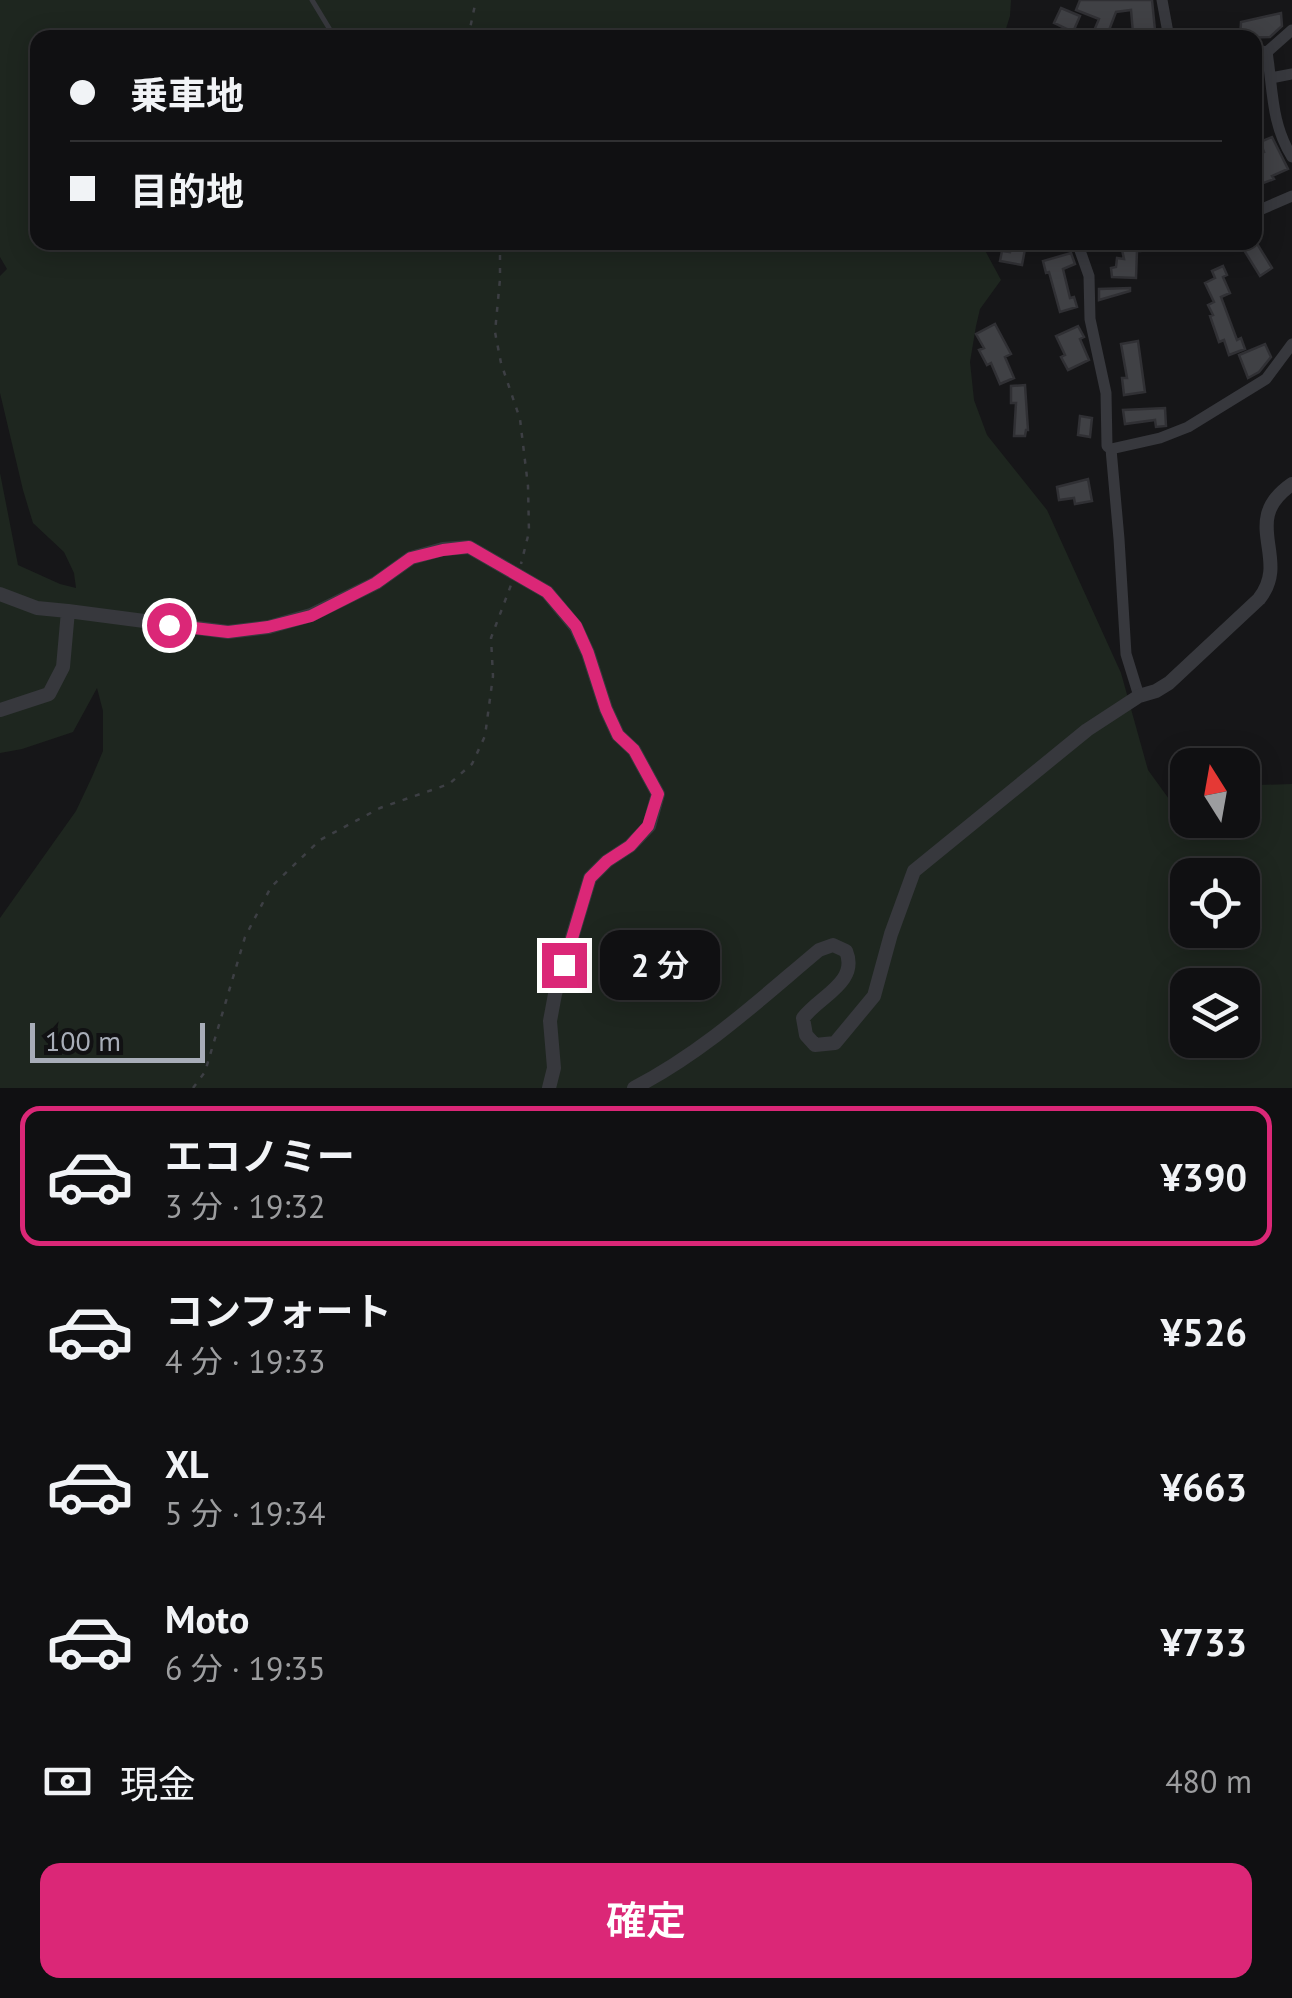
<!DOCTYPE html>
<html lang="ja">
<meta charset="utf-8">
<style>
:root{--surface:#101012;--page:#19191b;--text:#f1f3f6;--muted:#9c9d9f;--line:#303032;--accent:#db2777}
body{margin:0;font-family:"PT Sans","Noto Sans JP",sans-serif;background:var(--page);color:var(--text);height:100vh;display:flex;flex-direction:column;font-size:38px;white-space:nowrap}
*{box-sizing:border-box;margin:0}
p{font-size:32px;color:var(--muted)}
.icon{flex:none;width:55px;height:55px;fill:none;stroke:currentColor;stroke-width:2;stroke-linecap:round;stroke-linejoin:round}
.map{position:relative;height:1088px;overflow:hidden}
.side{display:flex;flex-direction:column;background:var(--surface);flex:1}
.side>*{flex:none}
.banner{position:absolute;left:30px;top:30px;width:1232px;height:220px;border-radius:20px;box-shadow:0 5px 25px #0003,0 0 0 2px var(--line);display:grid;align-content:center;height:220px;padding:0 40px;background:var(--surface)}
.needle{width:65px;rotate:349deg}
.controls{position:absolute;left:1170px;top:748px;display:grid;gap:20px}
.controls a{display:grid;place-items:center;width:90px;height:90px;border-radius:20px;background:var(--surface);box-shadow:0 5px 25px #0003,0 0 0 2px var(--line);font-size:50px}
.scale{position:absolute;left:30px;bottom:25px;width:175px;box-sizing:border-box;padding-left:10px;border:5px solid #a8adb8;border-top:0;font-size:28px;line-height:35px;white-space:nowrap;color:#a8adb8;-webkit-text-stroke:8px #111113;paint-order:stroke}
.end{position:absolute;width:45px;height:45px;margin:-22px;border:12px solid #db2777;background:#fff;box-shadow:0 0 0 5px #fff}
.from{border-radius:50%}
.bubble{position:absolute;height:70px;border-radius:20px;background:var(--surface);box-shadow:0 5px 25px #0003,0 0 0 2px var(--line);font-size:32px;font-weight:600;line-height:70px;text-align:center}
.banner b{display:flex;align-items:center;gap:35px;height:95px;font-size:38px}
.banner b+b{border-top:2px solid var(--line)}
.banner i{width:25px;height:25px;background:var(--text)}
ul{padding:18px 0 0;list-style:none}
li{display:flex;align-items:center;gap:30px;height:140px;margin:0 20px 15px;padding:0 20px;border:5px solid transparent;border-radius:20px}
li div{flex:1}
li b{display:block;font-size:38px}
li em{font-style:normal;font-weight:600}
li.current{border-color:var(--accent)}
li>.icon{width:90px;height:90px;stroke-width:1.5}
.pay{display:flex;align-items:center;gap:25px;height:110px;padding:0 40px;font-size:38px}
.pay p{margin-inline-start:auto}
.cta{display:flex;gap:20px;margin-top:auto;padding:20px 40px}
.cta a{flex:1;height:115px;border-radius:20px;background:var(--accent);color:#fff;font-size:40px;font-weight:600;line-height:115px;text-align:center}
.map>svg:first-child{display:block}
</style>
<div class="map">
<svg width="1292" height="1088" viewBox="0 0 1292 1088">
<rect width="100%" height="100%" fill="#161618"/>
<path fill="#1e261f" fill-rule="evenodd" d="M0,0h1011l-1,16 -7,22h-965v204l943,1 20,37 -21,29 -4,17 -6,36 4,38 13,35 60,75 74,163 27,97 21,29 15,12 3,-1 1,10h54l1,-30 14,-5 35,-1v304h-1292v-170l76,-107 16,-34 11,-26v-40l-6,-23 -24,44 -51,17 -22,4v-280l18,92 42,19 16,4 -2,-15 -10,-21 -31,-29 -10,-33 -23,-97v-117l7,-7 -7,-12zM1188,875h54v55h-54zM1188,985h54v55h-54z"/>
<path fill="#404145" stroke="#303034" stroke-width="2.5" d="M1080,0h72l3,30 -22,3 -2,-23 -15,2 -10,26 -13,-5 6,-14 -23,-9z
M1061,8l19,8 -7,16 -19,-9z
M1281,13l1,13 -12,11 -30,1 1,-16z
M1272,137l16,32 -16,7 2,3 -13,5 -6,-15v-14l9,-3 -4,-10z
M1012,242l14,2 -4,21 -22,-4 2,-10 8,1z
M1134,242h5l1,9h-3l-1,27 -24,-1 -1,-9 5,-1 1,-9 7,1 -3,-14z
M1239,242h17l16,26 -12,8z
M1071,253l4,11 -12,5 7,29 4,-1 3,10 -17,5 -11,-40 -3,1 -3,-12z
M1223,266l4,9 -4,2 7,16 -9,4 16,43 4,-2 4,11 -16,6 -5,-15 -5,2 -9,-26 3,-1 -5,-10 6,-3 -9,-19 10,-5 -3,-7z
M1130,288v3l-31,9v-11z
M995,324l16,30 -6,3 9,21 -14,6 -9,-21 -4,2 -8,-15 5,-2 -8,-14z
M1078,326l6,11 -4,2 9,21 -21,10 -7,-13 4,-2 -9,-19z
M1138,341l7,51 -21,3 -2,-17h5l-6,-34z
M1265,344l6,13 -12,15 -11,6 -9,-23z
M1025,385l3,45h-2l-1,6h-11l2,-33h-5v-17z
M1165,408l1,18 -10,1 -1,-7 -30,4 -2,-14z
M1080,416l12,2 -2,19 -12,-2z
M1088,479l4,22 -17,3 -1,-6 -15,2 -2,-13z"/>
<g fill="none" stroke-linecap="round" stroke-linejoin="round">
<path stroke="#3d3f44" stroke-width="2.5" stroke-dasharray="5 8" stroke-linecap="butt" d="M468,38l8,-38
M500,242v37l-5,53 6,31 19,56 8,67 1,46 -8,32
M193,1088l12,-16 40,-135 26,-50 49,-47 60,-32 69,-24 23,-20 13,-28 8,-60 -2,-38 20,-53"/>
<path stroke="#37383d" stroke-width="5" d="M312,0l23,38"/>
<path stroke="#37383d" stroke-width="11" d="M1162,0l7,38
M1255,50l12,2 25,-22
M1267,52c6,37 4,72 25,105
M1271,78l21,-4
M1255,212l37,-16
M1077,242l12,34 1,43 16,74 1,53 4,3 8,90 7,115 13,42
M1111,449l49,-11 28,-11 78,-48 26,-35"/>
<path stroke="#37383d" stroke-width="14" d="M0,594l37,14 31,3 -5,56 -14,27 -49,16
M68,611l160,21 41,-5 42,-12 65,-32 35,-25 32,-9 26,-2 78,45 29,35 12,26 18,56 12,26 16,15 24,44 -9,32 -19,20 -23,15 -17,17 -35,116 -5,27 4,47 -5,20
M634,1088c71,-37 124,-87 185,-138l14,-5 13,6c13,31 -26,45 -43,67l3,17 9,10 20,-2 39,-47 17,-62 23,-63 173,-141 52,-34 17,-5 13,-8 90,-84c33,-41 -21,-78 33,-115"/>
</g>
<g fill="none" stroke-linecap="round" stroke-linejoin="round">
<path stroke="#db2777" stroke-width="12" d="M169,625l59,7 40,-5 43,-11 65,-33 35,-25 32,-8 26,-3 78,45 29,34 12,27 18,56 12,26 16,15 24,44 -10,32 -18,20 -23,15 -17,17 -26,87"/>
</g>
</svg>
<div class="controls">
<a><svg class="needle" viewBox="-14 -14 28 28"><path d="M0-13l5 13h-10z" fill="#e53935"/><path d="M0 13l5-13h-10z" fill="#9c9d9f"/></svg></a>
<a><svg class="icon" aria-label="locate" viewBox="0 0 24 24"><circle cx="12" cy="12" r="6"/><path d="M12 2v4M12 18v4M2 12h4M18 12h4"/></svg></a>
<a><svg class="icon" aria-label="layers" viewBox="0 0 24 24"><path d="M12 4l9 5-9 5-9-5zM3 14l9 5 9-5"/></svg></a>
</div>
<div class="scale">100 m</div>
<i class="end from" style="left:169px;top:625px"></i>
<i class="end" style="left:564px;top:965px"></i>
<div class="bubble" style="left:600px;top:930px;width:120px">2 分</div>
<div class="banner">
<b><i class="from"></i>乗車地</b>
<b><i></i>目的地</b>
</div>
</div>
<section class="side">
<ul>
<li class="current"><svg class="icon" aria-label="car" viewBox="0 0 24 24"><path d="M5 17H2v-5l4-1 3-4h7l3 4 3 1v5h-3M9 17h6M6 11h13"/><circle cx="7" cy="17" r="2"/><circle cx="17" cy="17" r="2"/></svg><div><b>エコノミー</b><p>3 分 · 19:32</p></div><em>¥390</em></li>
<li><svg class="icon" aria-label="car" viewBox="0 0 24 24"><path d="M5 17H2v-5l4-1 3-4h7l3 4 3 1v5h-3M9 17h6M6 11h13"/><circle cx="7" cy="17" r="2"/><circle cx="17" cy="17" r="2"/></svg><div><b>コンフォート</b><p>4 分 · 19:33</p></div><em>¥526</em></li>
<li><svg class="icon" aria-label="car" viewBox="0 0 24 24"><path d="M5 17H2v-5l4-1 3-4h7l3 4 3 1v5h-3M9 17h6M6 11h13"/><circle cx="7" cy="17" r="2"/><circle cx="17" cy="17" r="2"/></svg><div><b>XL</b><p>5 分 · 19:34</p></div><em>¥663</em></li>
<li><svg class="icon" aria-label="car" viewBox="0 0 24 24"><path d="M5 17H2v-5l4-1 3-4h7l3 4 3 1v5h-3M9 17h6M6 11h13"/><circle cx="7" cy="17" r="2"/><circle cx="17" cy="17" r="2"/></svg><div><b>Moto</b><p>6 分 · 19:35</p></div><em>¥733</em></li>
</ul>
<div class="pay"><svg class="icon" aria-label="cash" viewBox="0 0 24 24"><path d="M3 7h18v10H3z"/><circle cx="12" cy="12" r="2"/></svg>現金<p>480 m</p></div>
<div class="cta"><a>確定</a></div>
</section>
